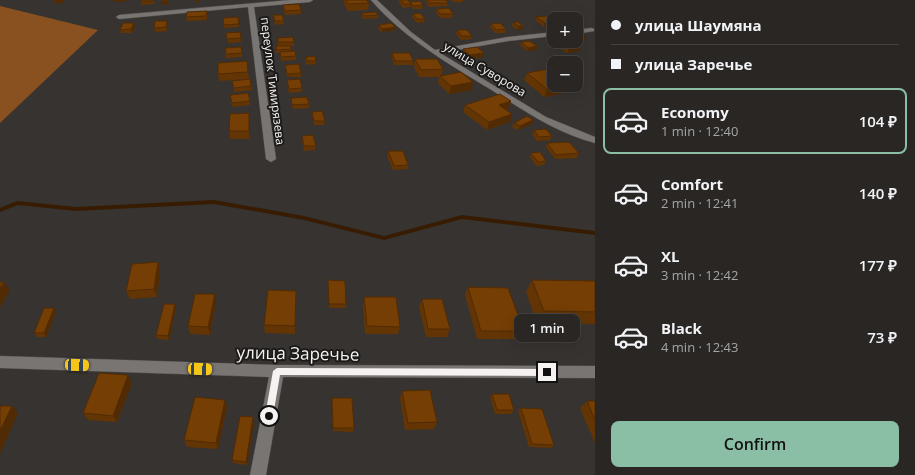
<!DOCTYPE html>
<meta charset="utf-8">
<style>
:root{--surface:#292624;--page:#353231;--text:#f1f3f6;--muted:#a5a5a6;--line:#454341;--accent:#8abfa5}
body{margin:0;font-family:"Open Sans",sans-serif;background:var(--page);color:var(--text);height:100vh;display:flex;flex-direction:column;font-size:15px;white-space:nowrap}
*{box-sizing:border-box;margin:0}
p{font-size:13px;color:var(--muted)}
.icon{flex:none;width:22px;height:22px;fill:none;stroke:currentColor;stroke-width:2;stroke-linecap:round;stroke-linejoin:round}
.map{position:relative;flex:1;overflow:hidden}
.drawer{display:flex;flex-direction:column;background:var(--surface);width:320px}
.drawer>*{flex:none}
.top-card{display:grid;align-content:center;height:88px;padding:0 16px;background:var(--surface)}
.buttons{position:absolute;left:547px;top:12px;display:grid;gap:8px}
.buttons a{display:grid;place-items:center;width:36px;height:36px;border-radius:8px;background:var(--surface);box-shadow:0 4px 16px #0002,0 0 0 1px var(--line);font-size:20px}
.end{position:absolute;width:18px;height:18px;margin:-9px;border:5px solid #f5f2f1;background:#111;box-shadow:0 0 0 2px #111}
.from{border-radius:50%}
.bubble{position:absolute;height:28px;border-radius:8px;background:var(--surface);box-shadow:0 4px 16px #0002,0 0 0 1px var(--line);font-size:13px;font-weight:600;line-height:28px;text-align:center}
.car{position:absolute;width:12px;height:24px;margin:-12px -6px;border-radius:5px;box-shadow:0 0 3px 1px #0007;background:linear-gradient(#f5c518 24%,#345 0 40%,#f5c518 0 76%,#345 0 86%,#f5c518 0)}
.top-card b{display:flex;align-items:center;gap:14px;height:38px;font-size:15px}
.top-card b+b{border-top:1px solid var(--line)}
.top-card i{width:10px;height:10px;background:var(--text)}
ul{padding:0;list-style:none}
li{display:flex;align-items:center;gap:12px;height:66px;margin:0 8px 6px;padding:0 8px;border:2px solid transparent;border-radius:8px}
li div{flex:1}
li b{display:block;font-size:15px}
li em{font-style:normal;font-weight:600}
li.selected{border-color:var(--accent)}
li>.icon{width:36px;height:36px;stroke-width:1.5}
.primary-button{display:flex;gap:8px;margin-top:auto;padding:8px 16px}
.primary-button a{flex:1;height:46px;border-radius:8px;background:var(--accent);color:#111;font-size:16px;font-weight:600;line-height:46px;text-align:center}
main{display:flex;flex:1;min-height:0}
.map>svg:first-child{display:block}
</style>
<main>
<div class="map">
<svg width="595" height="475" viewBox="0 0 595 475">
<rect width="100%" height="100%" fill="#373330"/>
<path fill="#88511f" d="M0,6l98,24 -98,93z"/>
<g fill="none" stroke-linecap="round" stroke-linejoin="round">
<path fill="#381c02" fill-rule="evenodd" d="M214,200l90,16 80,20 78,-21 133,16v4l-133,-16 -78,21 -80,-20 -90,-16 -138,7 -58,-6 -18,7v-4l17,-7 59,6z"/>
<defs>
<path id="minor" d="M290,0h23l-3,2 -56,5 22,152 -5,3 -5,-3 -18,-152 -129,12 -3,-2 3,-2z
M371,0h6l34,32 24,18 73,-13 46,-5v4l-46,5 -68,12 106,64 49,20v6c-39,-10 -72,-33 -105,-54 -43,-26 -86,-51 -119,-89z
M592,28l2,1v2l-18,3v-4z
M0,356l277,9 318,1v12l-312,-1 -17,98h-16l19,-98 -269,-9z"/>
</defs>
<use href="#minor" stroke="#524f4c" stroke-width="1"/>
<use href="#minor" fill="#797572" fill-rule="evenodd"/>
</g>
<path fill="#643504" d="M154,0v4l-12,1 -1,-3z
M344,0h22l3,3 -1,7 -20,1 -4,-7z
M399,0h9l2,3v-1l13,3 -1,4h-9l-2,-3 -1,1 -7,1 -4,-6z
M426,0h1l21,3 -1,3 -18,1 -3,-6z
M451,0h12v2h-9z
M283,5l18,5v4l-16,1 -2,-7z
M437,9l16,5 -1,4h-12l-4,-6z
M362,13l16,2v3l-14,1 -2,-2z
M413,14l12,5 -1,3 -7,1 -5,-6z
M207,15v5l-20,1 -1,-4z
M273,15l11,6v3l-9,1 -1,-6z
M238,17l1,10 -15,1 -1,-10z
M536,17l18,3v5l-10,2 -9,-7z
M167,21l1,3 -1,7 -12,1 -1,-4z
M513,22l9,8h-5l-5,-4z
M491,24l15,5 -1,4h-10l-5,-6z
M379,25l16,2v3l-13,2 -4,-3z
M135,26l-3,7h-11l-1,-3z
M457,30l15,6 -1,3 -10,1 -5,-6z
M226,33l15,5v4l-13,1z
M278,38l16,4v4h-4l1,5 5,5v4l-15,1 -1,-8h-4v-7h2z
M521,42l16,4 -1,4 -9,1 -7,-6z
M559,42l21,5 -1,4 -12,2 -10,-7z
M225,48l17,5v4l-16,1z
M463,49l21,4 -1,4 -14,2 -7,-6z
M392,53l21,8v4h-19l-2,-8z
M306,57l10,4v3l-9,1 -2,-4z
M415,59l28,10 -2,7 30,14 -22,4 -11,-11 1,-6h-20l-5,-10z
M285,65l16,8v4h-14z
M248,72l1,7 -30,2 -1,-7z
M527,73l52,11 -4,7 -31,6 -20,-17z
M287,80l15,8v4l-13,1 -2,-9z
M232,81l19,5 1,4 -18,2z
M230,95l20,6v4l-18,2z
M291,98l18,6v4l-16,1 -2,-7z
M511,101l-3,8 -2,1 4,12 -23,8 -24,-18 2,-7z
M312,112l13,9 -1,4h-10l-2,-9z
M249,113l1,26h-20l-1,-8z
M514,123l18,1 -14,6 -6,-3z
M534,130l18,6 -2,4 -13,1 -5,-7z
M302,136l14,10 -1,4 -11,1 -2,-11z
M547,143l32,10 -2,5 -22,1 -9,-12z
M388,151l20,14v4l-15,1 -6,-14z
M531,153l15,8 -2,4 -8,1 -6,-9z
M158,262l2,9 -3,26 -27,2 -4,-8z
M328,280l18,24v4h-17z
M532,280l63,1v43l-58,-1 -11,-31z
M468,287l56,44 -4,8h-43l-12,-44z
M296,291l-1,43 -30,-1 -1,-8z
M364,297l36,30 -2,7h-33l-2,-29z
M422,299l28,30 -3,8h-21l-7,-30z
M216,302l-6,33 -20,-1 -2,-8z
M54,308l2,4 -10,25h-9l-3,-4z
M176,308l-7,32 -12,-1 -1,-4z
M132,383l-15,39 -29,-2 -5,-7z
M402,391l35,31 -3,7 -29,1 -5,-32z
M492,394l22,16 -3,4h-16l-5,-17z
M332,398l22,30 -1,4 -20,-1z
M225,400l2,7 -9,42 -31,-2 -3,-7z
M587,401h8v42l-15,-35z
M521,408l33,37 -3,3 -22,-1 -11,-36z
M253,417l1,3 -7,45 -14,-2 -1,-3z"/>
<path fill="#512b04" d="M54,0h11l-2,3 -8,1z
M113,0h15v1l-15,1z
M195,0h4v2h-4z
M162,1h6l1,3 -7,1z
M167,21l1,3 -1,7 -1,-4z
M554,22v3l-10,2 1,-4z
M134,23l1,3 -3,7 -1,-4z
M518,26h5l-1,4h-5z
M395,27v3l-13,2v-3z
M586,36l-1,4 -12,2v-1h3v-3z
M537,46l-1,4 -9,1 1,-3z
M580,47l-1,4 -12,2 2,-4z
M484,53l-1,4 -14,2 1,-4z
M473,82l-2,8 -22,4 2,-8z
M576,84h3l-4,7 -31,6 3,-8 23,-4h6z
M511,101l-3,8 -12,4 3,-8z
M249,113l1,8v18l-1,-8z
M512,114l-2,8 -23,8 2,-8z
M533,120l-1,4 -14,6 2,-4z
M158,262l2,9 -3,26 -3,-8z
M4,282l6,8 -10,18v-19z
M215,294l1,8 -6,33 -2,-8z
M175,304l1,4 -7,32 -1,-4z
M54,308l2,4 -10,25 -2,-4z
M128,375l4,8 -15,39 -4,-6z
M225,400l2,7 -9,42 -2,-6z
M12,406l6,7 -18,41v-23z
M253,417l1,3 -7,45 -1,-3z"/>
<path fill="#743e05" stroke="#512b04" d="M142,0h12v1l-13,1z
M161,0h7v1h-6z
M346,0h20l3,3 -21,1z
M401,0h7l3,4h-7z
M427,0h19l2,3h-18z
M420,1l3,4 -10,1 -3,-4z
M299,4l2,6 -16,1 -2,-6z
M449,8l4,6h-13l-3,-5z
M207,11l-1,5 -20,1 1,-5z
M376,12l2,3 -14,1 -2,-3z
M420,13l5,6h-8l-4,-5z
M273,15h9l2,6h-9z
M547,16l7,4v2l-9,1 -9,-6z
M238,17l1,7 -15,1 -1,-7z
M155,21h12l-1,6 -12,1z
M513,22h5l5,4h-5z
M123,23h11l-3,6 -11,1z
M391,23l4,4 -13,2 -3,-4z
M500,23l6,6 -10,1 -5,-6z
M457,30h10l5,6h-10z
M240,32l1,6 -14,1 -1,-6z
M576,33h4l6,3 -10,2z
M293,37l1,5h-16v-4z
M529,41l8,5 -9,2 -7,-6z
M567,41h4l9,6 -11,2 -10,-7z
M276,46h14l1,3 -15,1z
M241,47l1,6 -16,1 -1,-6z
M477,47l7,6 -14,2 -7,-6z
M295,51l1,5 -15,1 -1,-5z
M392,53h18l3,8h-18z
M315,56l1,5h-9l-1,-4z
M415,59h22l6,10 -22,1z
M247,61l1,11 -30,2v-11z
M299,64l2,9 -14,1 -2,-9z
M554,68v17h16l-23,4 -20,-16z
M461,72l12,10 -22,4 -11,-10z
M250,79l1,7 -17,2 -2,-7z
M300,79l2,9 -13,1 -2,-9z
M248,93l2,8 -18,2 -2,-8z
M500,94l11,7 -12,4 13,9 -23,8 -24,-17z
M307,97l2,7 -17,1 -1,-7z
M322,111l3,10h-11l-2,-9z
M249,113v18h-20l1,-17z
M527,116l6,4 -13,6 -6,-3z
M546,129l6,7 -13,1 -5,-7z
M313,135l3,11h-12l-2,-10z
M569,142l10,11 -23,2 -9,-12z
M388,151h15l5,14 -14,1z
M540,152l6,9 -8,1 -7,-9z
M158,262l-4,27 -28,2 6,-27z
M328,280l17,1 1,23h-17z
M532,280l63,1v31l-51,-1z
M0,282h4l-4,7z
M468,287l40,1 16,43h-43z
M268,290l28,1 -1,35 -31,-1z
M195,294h20l-7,33 -20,-1z
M364,297h32l4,30 -33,-1z
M422,299h20l8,30h-22z
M164,304h11l-7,32 -12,-1z
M44,308h10l-10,25h-10z
M99,373l29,2 -15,41 -30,-3z
M430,390l7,32 -29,1 -6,-32z
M492,394h17l5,16h-17z
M195,397l30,3 -9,43 -32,-3z
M332,398h20l2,30h-21z
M587,401h8v19z
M0,406h12l-12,25z
M521,408l21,1 12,36 -22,-1z
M240,416l13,1 -7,45 -14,-2z"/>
<path fill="#f5f2f1" d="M277,368l270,1 4,3 -4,4 -267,-1 -7,41 -1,3 -3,1 -3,-1 -1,-3 8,-45z"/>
<g text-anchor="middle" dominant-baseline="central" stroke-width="4" stroke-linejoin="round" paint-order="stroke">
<g font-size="12" fill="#f5f2f1" stroke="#1d1b1a">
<text transform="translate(485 69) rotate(31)">улица Суворова</text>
<text transform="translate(273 81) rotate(83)">переулок Тимирязева</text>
</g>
<g font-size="17" fill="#f5f2f1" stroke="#1d1b1a">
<text transform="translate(298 353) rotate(1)">улица Заречье</text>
</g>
</g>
</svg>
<div class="buttons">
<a>+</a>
<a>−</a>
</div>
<i class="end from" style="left:269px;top:416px"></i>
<i class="end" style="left:547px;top:372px"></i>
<div class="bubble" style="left:514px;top:314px;width:66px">1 min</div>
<i class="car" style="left:77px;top:365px;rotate:92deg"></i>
<i class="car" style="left:200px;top:369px;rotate:92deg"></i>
</div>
<section class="drawer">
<div class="top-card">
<b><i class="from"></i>улица Шаумяна</b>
<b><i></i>улица Заречье</b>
</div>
<ul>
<li class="selected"><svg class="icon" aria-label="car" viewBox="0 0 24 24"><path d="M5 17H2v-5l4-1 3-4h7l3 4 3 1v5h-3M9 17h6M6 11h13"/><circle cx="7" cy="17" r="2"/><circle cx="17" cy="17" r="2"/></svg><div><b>Economy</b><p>1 min · 12:40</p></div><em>104 ₽</em></li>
<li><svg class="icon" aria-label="car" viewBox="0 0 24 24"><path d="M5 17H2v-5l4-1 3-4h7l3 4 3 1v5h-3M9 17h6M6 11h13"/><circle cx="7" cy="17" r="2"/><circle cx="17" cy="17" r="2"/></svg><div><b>Comfort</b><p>2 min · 12:41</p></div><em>140 ₽</em></li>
<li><svg class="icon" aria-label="car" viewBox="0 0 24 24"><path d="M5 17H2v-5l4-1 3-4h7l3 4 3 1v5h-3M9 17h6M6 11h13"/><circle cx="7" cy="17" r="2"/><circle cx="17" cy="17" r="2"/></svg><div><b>XL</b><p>3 min · 12:42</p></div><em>177 ₽</em></li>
<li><svg class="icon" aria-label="car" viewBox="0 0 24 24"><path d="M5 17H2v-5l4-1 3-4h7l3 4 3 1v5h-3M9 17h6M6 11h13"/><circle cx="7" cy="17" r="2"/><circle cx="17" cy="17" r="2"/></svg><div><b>Black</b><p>4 min · 12:43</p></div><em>73 ₽</em></li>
</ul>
<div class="primary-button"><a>Confirm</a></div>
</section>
</main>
